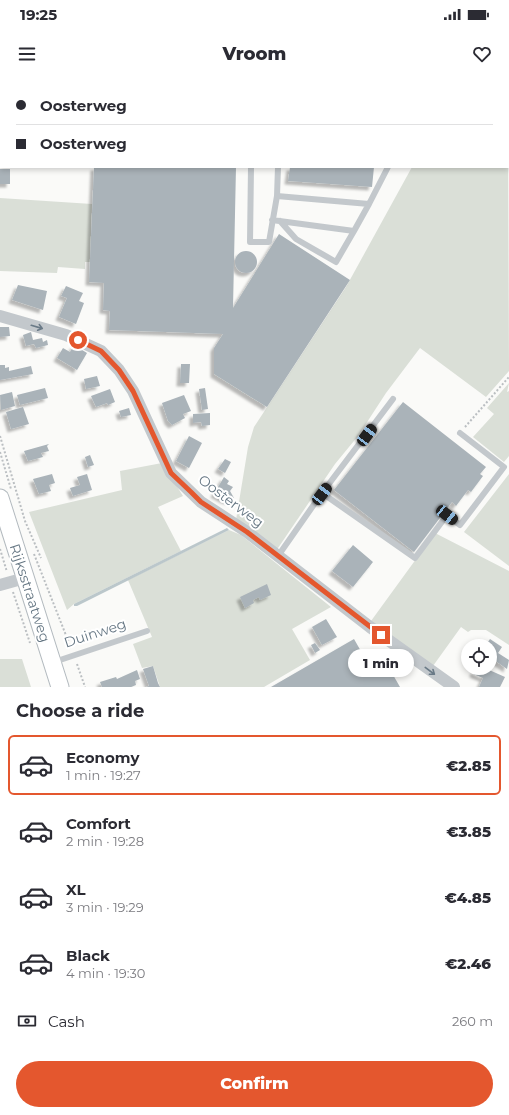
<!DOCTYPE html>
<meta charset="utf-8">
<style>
:root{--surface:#fff;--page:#f2f2f3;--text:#2b2b33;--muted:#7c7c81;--line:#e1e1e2;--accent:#e4572e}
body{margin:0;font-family:Montserrat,sans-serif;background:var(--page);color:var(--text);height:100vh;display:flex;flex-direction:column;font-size:15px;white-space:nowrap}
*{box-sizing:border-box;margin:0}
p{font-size:13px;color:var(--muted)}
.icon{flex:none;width:22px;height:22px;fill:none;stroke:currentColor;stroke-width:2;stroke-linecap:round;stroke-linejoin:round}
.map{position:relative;height:607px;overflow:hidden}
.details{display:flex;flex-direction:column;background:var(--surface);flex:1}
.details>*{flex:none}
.banner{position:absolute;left:0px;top:0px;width:509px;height:88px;box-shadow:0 2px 6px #0003;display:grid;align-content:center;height:88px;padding:0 16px;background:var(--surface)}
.fabs{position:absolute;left:461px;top:559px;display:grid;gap:8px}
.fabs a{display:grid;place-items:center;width:36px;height:36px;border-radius:50%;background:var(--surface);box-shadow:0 2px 6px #0003;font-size:20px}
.end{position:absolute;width:18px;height:18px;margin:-9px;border:5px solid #e4572e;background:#fff;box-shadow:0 0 0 2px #fff}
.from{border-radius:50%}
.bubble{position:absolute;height:28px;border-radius:14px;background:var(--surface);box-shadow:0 2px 6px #0003;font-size:13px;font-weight:800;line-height:28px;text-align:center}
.car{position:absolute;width:12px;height:24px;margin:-12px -6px;border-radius:5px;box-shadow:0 0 3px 1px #0007;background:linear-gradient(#222 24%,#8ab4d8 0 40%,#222 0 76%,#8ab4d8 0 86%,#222 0)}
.banner b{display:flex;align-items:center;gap:14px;height:38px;font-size:15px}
.banner b+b{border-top:1px solid var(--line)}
.banner i{width:10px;height:10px;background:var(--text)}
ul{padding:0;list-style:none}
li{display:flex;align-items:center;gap:12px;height:60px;margin:0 8px 6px;padding:0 8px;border:2px solid transparent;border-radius:6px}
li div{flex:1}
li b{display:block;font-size:15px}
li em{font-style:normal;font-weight:800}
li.on{border-color:var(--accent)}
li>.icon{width:36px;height:36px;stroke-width:1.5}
h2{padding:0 16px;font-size:18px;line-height:48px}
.pay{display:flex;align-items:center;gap:10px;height:44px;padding:0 16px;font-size:15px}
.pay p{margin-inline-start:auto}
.primary-button{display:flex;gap:8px;margin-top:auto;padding:8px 16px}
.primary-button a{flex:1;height:46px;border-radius:24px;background:var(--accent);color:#fff;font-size:16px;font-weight:800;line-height:46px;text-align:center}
.status{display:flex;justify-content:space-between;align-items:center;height:28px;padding:0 20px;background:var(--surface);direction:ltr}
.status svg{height:11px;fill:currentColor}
header{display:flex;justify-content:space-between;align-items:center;height:52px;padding:0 16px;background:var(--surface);font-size:18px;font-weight:800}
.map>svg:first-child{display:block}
</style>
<div class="status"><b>19:25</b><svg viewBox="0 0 49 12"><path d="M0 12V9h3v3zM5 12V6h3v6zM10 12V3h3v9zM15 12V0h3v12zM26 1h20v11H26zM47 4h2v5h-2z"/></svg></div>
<header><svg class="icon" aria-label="menu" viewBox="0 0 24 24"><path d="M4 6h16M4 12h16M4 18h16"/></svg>Vroom<svg class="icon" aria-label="heart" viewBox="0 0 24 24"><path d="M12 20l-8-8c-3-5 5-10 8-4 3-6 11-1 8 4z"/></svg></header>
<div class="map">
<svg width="509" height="607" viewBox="0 0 509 607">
<defs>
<filter id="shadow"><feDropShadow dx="-3.5" dy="3.5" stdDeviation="1" flood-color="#0004"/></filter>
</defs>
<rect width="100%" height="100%" fill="#fafaf8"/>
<path fill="#dadfd7" d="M508,51l1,240 -23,26 -66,-49 -34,45 -28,43 -23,28 -59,87 -40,-31 12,-73 6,-20 92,-140 66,-120h96z
M0,118l92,6 -2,58h-5v7l-27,-2 -1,6 -57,-2z
M509,303l-2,9 2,-1v65l-5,6 -31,-25 21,-23 -7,-6z
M162,383l21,33 -25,11 23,44 -107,53 -7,6 -38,-98 93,-22 -2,-19z
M509,394v92l-45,-34z
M229,450l12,5 90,72 -39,22 18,31 -46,27h-104l-7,-21 -11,2 -9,-24 19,-7 -24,-57z
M435,453l74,38v74l-23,-15h-15l-3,2 -7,-5 -28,39 -62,-45z
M0,579h22l9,28h-31z"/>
<path fill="#bbc7cb" d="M227,448l2,2 -152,76h-3v-2z"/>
<path fill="#aab3b9" filter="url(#shadow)" d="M94,87h142l-3,141 46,-74 71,46 -83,127 -53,-33v-26l9,-14 -114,-4 1,-19 -7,-1 1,-27 -15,-1z
M290,87h84l-2,20 -84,-6z
M0,89h10v15h-10z
M235 182a11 11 0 1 1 22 0a11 11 0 1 1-22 0Z
M18,205l29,6 -4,19 -31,-10z
M66,206l17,7 -4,8 5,2 -8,21 -17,-7 8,-19 -6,-2z
M0,247h9l1,9 -10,1z
M31,252l2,8 9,-2 1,4 4,-2 1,5 -12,3 -2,-4 -8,2 -3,-11z
M74,265l13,8 -10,17 -20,-12 6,-10 7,4z
M181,284h9l-1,19h-9z
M0,285h5v3l4,-1v4l22,-5 2,8 -33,6z
M97,296l3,10 -14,3 -2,-10z
M45,308l3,10 -28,7 -3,-10z
M205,308l3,21 -6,1 -3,-21z
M110,309l5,13 -7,3 -1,-2 -11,4 -5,-11z
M12,312l3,14 -14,4 -1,-15z
M184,315l7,16 -8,3 2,4 -13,7 -4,-4 -6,-18z
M403,322l83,65 -6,7 3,2 -12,16 -3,-2 -12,16 -4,-4 -38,50 -80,-62z
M23,327l6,17 -18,5 -5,-17z
M129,328l2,7 -10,2 -2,-6z
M210,333v12l-8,1 -1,-4 -8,1v-9z
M189,356l13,7 -13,25 -13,-7z
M49,364l-2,2 2,5 -8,2 2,4 -15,4 -4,-10z
M90,375l4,10 -6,2 -3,-10z
M225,379l6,3 -6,11 -7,-4z
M52,394l3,9 -6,2 2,6 -12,3 -6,-15z
M87,394l5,16 -19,6 -3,-8 10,-3 -3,-8z
M224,397l5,4 -2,3 6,3 -3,4 4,7 -4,3 -5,-1 -11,-6z
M353,465l20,17 -20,25 -21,-16z
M267,504l4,11 -11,5 -1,-3 -6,3 1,3 -9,5 -5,-11z
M326,539l11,18 -15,8 -10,-18z
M354,559l20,35 14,-8 12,21h-129z
M490,559l12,8 -4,6 11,7 -2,9 -17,-12v-11h-5z
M315,563l5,7 -5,3 -4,-8z
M153,586l5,17 2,4h-14l3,-1 -6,-17z
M487,589l18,8 -5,10h-21l4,-9 -10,-4 1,-4 10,5z
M137,590l3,9 -5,2 1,4 -5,2h-29l-2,-5 16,-5 1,2z"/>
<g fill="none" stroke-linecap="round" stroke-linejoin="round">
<defs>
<path id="secondary" d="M0,418l60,189"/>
</defs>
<use href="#secondary" stroke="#b3babf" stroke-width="19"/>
<path stroke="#bbbfc2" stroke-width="2" stroke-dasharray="2 2" stroke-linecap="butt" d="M465,347l44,-50
M0,356l25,85 16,37
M0,372l11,37
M0,469l7,23
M34,474l37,94
M13,512l17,51
M77,584l8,23"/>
<path stroke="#c3c8cc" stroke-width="6" d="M300,1v-1
M433,1l1,-1
M508,32h1
M251,87l-1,75h19l8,-46 1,-29
M277,116l92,8 19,-37
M272,140l82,11 15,-27
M280,141l16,18 40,23 18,-31
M322,413l71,-94
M278,476l44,-63 93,65 32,-43 13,10 44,-58 -44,-34
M54,582l93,-31"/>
<path stroke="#c3c8cc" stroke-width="12" d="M0,236l66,19 35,16 18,19 14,21 38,82 30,29 46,30 123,95 84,60
M0,505l25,-7"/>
<use href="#secondary" stroke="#fff" stroke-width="17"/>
</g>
<defs><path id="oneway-shaft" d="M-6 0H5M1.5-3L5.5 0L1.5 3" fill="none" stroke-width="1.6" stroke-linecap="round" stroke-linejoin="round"/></defs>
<g stroke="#6a7a87">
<use href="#oneway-shaft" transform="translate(37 247) rotate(16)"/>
<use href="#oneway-shaft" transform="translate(430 591) rotate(37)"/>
</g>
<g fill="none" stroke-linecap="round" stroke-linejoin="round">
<path stroke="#e4572e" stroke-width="5" d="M78,260l23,11 18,19 14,21 38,82 20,19 10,10 46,30 134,103"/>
</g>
<g text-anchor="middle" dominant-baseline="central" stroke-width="4" stroke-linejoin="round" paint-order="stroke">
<g font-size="14" fill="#657683" stroke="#fff">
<text transform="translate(231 421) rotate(37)">Oosterweg</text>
<text transform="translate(30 513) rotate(72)">Rijksstraatweg</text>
<text transform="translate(95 553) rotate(-18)">Duinweg</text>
</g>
</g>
</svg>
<div class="fabs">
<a><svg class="icon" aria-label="locate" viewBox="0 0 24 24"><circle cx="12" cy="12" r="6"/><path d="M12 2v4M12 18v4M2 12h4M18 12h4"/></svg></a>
</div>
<i class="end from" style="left:78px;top:260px"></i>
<i class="end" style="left:381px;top:555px"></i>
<div class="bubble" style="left:348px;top:569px;width:66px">1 min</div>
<i class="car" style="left:367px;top:355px;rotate:37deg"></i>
<i class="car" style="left:322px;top:414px;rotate:37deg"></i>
<i class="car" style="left:447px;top:435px;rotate:128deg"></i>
<div class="banner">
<b><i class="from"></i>Oosterweg</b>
<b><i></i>Oosterweg</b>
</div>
</div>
<section class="details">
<h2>Choose a ride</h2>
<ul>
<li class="on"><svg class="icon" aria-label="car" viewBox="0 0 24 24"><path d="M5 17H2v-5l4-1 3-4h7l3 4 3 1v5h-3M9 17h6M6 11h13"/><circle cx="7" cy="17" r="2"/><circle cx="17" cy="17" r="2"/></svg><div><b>Economy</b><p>1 min · 19:27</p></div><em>€2.85</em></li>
<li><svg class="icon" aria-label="car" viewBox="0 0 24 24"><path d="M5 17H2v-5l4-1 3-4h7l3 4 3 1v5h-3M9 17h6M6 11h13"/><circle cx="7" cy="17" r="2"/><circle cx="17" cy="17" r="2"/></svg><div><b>Comfort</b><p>2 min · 19:28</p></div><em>€3.85</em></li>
<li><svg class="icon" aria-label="car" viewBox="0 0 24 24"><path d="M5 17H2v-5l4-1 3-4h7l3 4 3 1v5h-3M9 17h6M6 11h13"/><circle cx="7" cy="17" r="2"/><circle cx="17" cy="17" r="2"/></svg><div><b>XL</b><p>3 min · 19:29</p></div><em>€4.85</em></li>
<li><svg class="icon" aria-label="car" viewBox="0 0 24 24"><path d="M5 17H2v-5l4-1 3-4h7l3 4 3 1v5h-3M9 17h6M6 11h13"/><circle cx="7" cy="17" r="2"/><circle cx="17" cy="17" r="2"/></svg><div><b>Black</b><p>4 min · 19:30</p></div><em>€2.46</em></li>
</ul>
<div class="pay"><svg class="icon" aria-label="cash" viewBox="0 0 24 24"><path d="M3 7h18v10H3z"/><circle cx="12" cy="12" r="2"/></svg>Cash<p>260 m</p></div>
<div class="primary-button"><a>Confirm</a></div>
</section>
